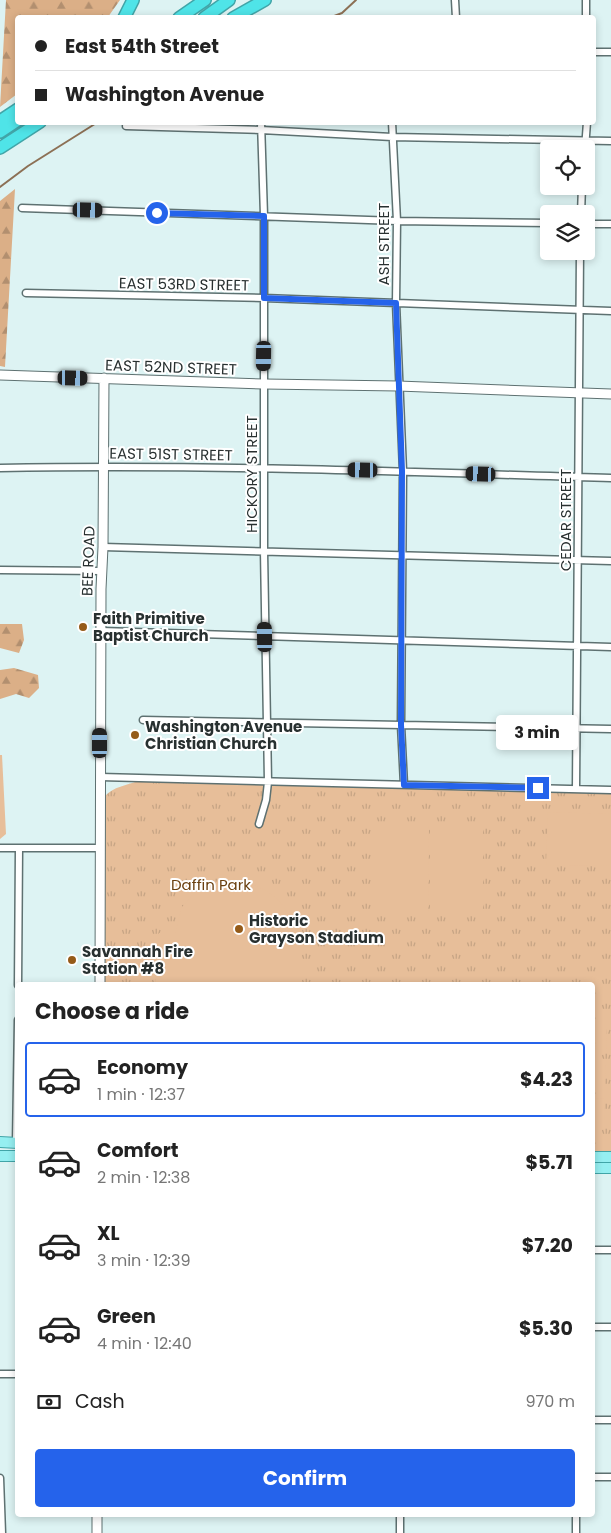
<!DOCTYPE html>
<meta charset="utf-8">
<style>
:root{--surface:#fff;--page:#f6f6f6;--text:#222;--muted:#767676;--line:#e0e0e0;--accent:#2563eb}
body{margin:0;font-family:Poppins,sans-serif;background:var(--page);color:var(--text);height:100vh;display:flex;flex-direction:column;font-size:19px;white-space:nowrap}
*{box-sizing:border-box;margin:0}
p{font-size:16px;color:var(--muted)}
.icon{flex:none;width:28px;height:28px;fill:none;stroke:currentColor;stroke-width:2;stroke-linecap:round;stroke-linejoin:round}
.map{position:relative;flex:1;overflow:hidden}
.drawer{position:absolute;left:15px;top:982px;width:580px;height:535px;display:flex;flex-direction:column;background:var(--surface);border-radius:5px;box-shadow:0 2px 8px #0003}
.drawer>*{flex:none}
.banner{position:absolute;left:15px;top:15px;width:581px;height:110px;border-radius:5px;box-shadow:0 2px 8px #0003;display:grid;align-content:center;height:110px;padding:0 20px;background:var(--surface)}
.buttons{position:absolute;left:540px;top:140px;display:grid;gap:10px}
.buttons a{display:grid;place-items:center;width:55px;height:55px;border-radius:5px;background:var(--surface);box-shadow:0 2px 8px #0003;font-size:25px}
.end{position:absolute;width:22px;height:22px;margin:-11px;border:6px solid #2563eb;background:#fff;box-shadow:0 0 0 2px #fff}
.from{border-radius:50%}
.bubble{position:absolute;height:35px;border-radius:5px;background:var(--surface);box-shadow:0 2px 8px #0003;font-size:16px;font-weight:700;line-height:35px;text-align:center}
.car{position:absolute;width:15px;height:30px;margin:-15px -8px;border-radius:6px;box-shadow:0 0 4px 1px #0007;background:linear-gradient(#222 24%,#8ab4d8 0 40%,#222 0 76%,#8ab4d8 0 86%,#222 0)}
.banner b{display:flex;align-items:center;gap:18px;height:48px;font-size:19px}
.banner b+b{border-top:1px solid var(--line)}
.banner i{width:12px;height:12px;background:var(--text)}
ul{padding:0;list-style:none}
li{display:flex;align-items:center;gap:15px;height:75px;margin:0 10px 8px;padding:0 10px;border:2px solid transparent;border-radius:5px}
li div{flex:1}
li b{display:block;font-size:19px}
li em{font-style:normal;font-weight:700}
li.current{border-color:var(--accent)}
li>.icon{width:45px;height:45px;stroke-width:1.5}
h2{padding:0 20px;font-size:22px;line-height:60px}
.pay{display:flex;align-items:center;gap:12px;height:55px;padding:0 20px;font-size:19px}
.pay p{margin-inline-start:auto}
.primary-button{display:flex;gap:10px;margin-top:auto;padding:10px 20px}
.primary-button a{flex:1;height:58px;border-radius:5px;background:var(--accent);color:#fff;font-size:20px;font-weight:700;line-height:58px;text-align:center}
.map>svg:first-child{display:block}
</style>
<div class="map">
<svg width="611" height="1533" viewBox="0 0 611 1533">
<defs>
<pattern id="grass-tufts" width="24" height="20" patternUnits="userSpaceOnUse" patternTransform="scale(1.25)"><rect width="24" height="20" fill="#e7be99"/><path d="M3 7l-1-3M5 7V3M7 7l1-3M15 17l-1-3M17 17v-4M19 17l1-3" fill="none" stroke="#c6a484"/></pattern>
<pattern id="forest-firs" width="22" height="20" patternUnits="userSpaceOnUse" patternTransform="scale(1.25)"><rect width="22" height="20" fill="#dbaf87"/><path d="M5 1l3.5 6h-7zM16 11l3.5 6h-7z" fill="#b28f6f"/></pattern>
</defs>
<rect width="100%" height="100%" fill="#ddf3f3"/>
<path fill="url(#grass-tufts)" d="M138,781l268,6 205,7v359h-18l-1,-168h-488l1,-189c8,-9 22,-11 33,-15z"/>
<path fill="url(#forest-firs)" d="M6,0h114l-12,17 -90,1 -1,76 -17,13z
M15,189l-10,178 -5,-1v-165z
M0,624h22l2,16 -5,13 -19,-5z
M14,668l24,7 1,13 -10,10 -13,-4 -16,5v-29z"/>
<path fill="#e7be99" d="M0,755h2l4,79 -6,5z
M548,812l63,2v52l-65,-1z
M376,825h53l-1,88h-52z
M430,825h53v88h-53z
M230,878c19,3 46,14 55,31 3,5 4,11 6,16h11v60h-147l4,-52h16l7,-26 14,-16 15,-8z
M596,1028h11l-1,23h-11z
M595,1063h11l-1,23h-11z
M594,1098l11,1 -1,22h-10z"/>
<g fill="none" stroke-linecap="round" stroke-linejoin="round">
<path stroke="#8c7055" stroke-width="2" d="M329,18l13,-5 14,-13
M0,187l28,-21 70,-44"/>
<defs>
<path id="street" d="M455,0l1,18
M586,0v18
M594,52h17
M392,122l5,99 -1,82 7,168 -2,254 3,60
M126,126l135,4 131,7 219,4
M585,149l2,-27
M22,208l375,13 152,2
M581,214l1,-28
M586,224h25
M26,293l238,5 347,13
M0,468c204,-4 407,4 611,10
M103,547l508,14
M0,570l101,1
M101,631l510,16
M143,720l468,9
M100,777l511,13
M576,789l4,-538
M259,824l7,-24 2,-18 -4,-231v-335l-3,-94
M0,848h100
M18,985l1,-137
M16,1143l2,-123
M592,1250h19
M592,1327h19
M0,1374h18
M592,1420h19
M592,1477h19
M0,1478l2,55
M400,1533v-18
M576,1533v-18"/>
<path id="secondary" d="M0,375l264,9 134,2 213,8
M100,985l1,-396 2,-42 1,-169
M97,1515v18"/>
<path id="primary" d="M0,1142l18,1
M0,1156h18
M592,1157h19
M592,1168h19"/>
<path id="highway" d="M124,18l9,-18
M179,18l26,-18
M204,18l25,-18
M233,18l32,-18
M0,121l18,-12
M0,132l18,-12
M0,148l40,-26"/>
</defs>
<use href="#street" stroke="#5e7171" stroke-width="9"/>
<use href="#secondary" stroke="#5e7171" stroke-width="11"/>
<use href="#primary" stroke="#41a5a8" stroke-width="12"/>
<use href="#highway" stroke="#41a5a8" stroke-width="14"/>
<use href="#street" stroke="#fff" stroke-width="6"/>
<use href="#secondary" stroke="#fff" stroke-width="9"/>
<use href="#primary" stroke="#95eff1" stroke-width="10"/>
<use href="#highway" stroke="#4fe4e8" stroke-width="11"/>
</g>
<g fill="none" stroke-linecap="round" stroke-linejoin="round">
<path stroke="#2563eb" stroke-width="6" d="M157,213l107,3v82l132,5 6,168 -1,254 3,60 134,3"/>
</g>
<g fill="#955b19" stroke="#fff" stroke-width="2">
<circle cx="83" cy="627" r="5"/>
<circle cx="135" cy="735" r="5"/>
<circle cx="239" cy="929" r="5"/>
<circle cx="72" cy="960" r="5"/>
</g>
<g text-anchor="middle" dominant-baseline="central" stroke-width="4" stroke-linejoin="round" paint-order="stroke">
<g font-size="15" fill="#283030" stroke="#fff">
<text transform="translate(383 244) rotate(-90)">ASH STREET</text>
<text transform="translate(184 284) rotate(1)">EAST 53RD STREET</text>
<text transform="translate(171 367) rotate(2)">EAST 52ND STREET</text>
<text transform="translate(171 454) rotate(1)">EAST 51ST STREET</text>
<text transform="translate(251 474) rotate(-90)">HICKORY STREET</text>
<text transform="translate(565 520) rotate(-90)">CEDAR STREET</text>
<text transform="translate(88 561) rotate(-88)">BEE ROAD</text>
</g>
<g font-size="15" font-weight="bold" fill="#283030" stroke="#fff" text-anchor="start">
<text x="93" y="618">Faith Primitive<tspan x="93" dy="17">Baptist Church</tspan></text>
<text x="145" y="726">Washington Avenue<tspan x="145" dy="17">Christian Church</tspan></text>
<text x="249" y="920">Historic<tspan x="249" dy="17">Grayson Stadium</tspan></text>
<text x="82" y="951">Savannah Fire<tspan x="82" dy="17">Station #8</tspan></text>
</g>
<g font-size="15" fill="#6a3f0f" stroke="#fff">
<text x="211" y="884">Daffin Park</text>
</g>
</g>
</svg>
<div class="buttons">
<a><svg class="icon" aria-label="locate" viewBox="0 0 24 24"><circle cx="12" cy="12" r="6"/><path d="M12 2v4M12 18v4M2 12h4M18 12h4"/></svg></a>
<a><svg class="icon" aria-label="layers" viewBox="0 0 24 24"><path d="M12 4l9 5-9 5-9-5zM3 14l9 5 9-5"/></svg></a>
</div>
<i class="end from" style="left:157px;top:213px"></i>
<i class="end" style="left:538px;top:788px"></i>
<div class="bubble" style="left:496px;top:715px;width:82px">3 min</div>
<i class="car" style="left:88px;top:210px;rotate:91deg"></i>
<i class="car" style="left:264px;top:356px;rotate:181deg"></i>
<i class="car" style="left:73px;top:378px;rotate:91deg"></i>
<i class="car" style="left:363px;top:470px;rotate:271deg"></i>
<i class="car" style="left:481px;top:474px;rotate:272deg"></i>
<i class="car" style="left:265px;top:637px;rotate:359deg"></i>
<i class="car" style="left:100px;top:743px;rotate:0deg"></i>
<div class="banner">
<b><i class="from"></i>East 54th Street</b>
<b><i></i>Washington Avenue</b>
</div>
<section class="drawer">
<h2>Choose a ride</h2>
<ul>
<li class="current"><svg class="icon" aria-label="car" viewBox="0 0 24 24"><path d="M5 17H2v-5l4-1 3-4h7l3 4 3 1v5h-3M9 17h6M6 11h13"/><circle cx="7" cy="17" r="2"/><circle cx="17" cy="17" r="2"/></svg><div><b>Economy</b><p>1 min · 12:37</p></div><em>$4.23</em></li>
<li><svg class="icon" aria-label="car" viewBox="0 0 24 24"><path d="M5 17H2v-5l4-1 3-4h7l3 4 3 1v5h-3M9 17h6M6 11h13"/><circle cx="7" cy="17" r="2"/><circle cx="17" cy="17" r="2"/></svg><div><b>Comfort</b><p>2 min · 12:38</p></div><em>$5.71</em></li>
<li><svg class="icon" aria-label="car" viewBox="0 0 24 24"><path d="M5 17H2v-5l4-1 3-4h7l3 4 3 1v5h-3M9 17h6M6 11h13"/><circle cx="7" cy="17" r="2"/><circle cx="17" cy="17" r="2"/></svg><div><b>XL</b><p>3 min · 12:39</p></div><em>$7.20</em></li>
<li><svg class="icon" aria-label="car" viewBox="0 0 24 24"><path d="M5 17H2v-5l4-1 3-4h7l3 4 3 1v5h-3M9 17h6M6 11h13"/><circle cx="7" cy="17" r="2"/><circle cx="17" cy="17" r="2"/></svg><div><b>Green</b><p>4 min · 12:40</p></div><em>$5.30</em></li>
</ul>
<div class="pay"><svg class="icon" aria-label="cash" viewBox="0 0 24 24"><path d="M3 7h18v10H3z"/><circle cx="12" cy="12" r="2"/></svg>Cash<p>970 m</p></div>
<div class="primary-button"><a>Confirm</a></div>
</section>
</div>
